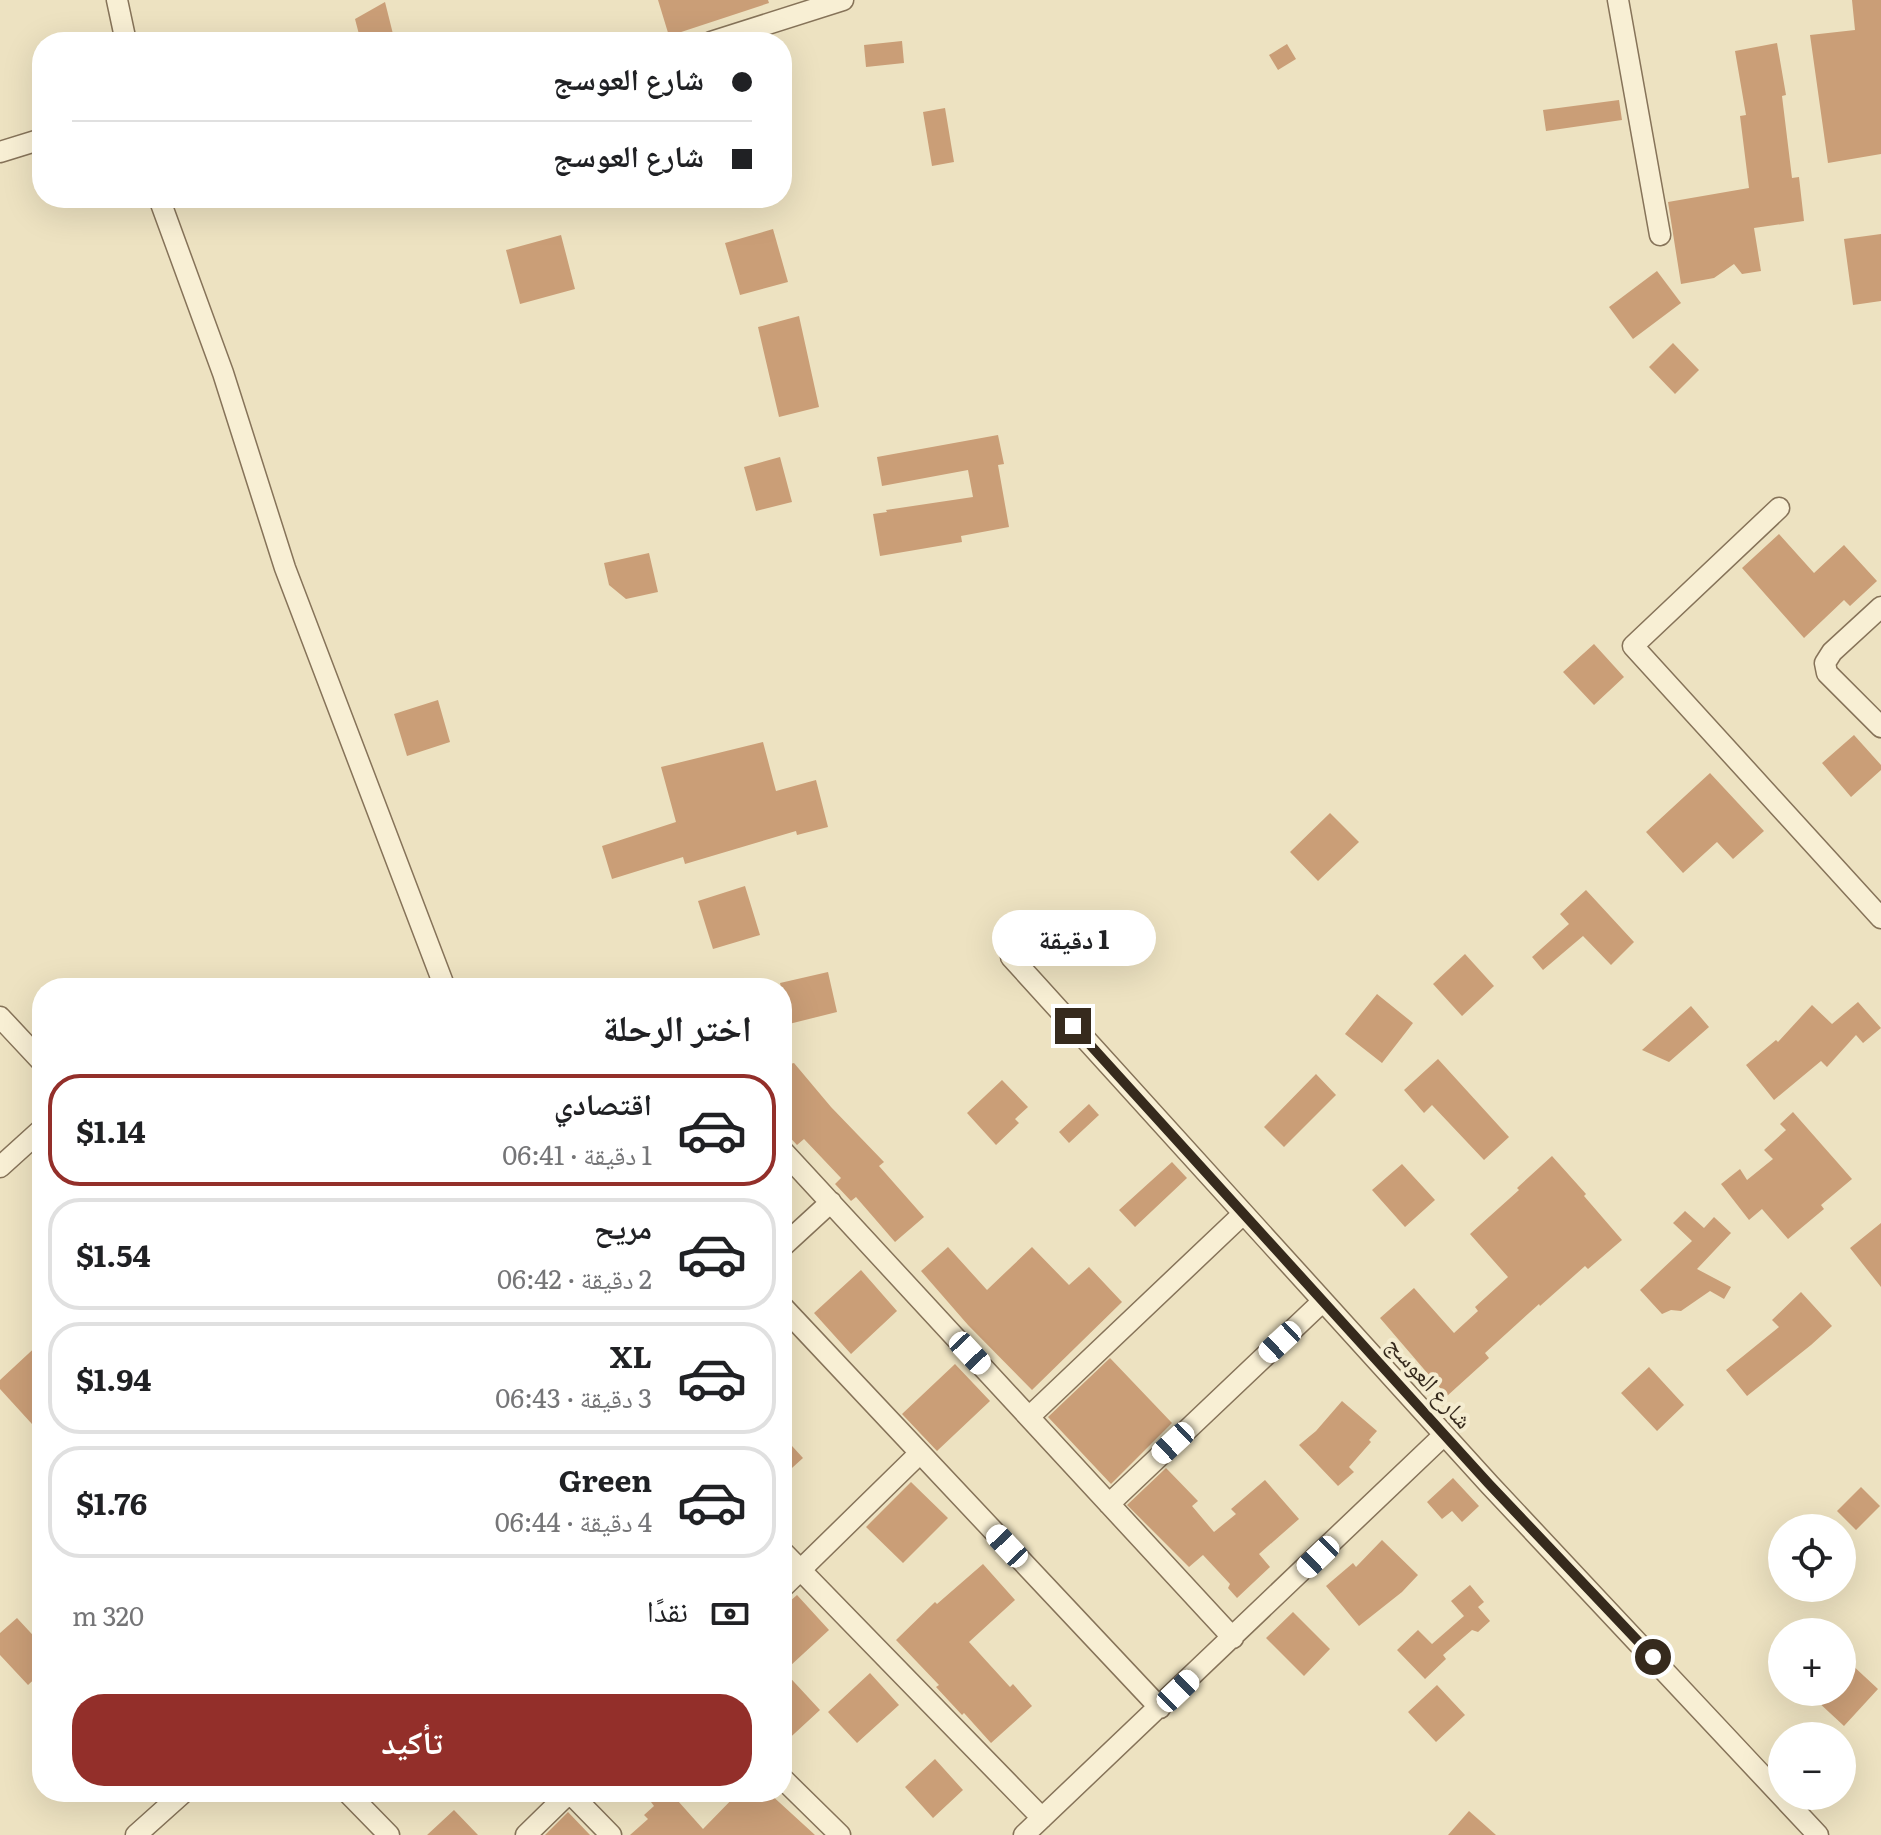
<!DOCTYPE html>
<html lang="ar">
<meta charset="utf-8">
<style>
:root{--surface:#fff;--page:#f2f2f2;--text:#202124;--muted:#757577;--line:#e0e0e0;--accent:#932f2a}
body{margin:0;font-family:Literata,"Noto Naskh Arabic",serif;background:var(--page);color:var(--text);direction:rtl;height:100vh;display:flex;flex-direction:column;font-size:30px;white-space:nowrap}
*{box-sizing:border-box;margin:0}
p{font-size:26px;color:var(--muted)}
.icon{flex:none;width:44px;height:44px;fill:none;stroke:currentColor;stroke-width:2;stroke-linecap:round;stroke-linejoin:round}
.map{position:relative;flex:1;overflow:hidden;direction:ltr}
.panel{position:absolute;left:32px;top:978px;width:760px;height:824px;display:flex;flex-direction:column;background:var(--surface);border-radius:32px;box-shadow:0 8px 32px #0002;direction:rtl}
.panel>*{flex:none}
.banner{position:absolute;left:32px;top:32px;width:760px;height:176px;border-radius:32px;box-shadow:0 8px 32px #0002;direction:rtl;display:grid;align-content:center;height:176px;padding:0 40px;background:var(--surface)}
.controls{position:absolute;left:1768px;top:1514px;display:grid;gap:16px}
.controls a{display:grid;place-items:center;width:88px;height:88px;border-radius:50%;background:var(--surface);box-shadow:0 8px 32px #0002;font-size:40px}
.end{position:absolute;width:36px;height:36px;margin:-18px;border:10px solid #362a1d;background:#fff;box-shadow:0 0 0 4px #fff}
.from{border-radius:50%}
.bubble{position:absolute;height:56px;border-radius:28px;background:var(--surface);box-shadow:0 8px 32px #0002;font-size:26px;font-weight:700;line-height:56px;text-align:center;direction:rtl}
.car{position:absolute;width:24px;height:48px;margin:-24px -12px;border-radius:10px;box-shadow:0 0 6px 2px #0007;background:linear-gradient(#fff 24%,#345 0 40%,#fff 0 76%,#345 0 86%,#fff 0)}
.banner b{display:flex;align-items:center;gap:28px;height:76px;font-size:30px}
.banner b+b{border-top:2px solid var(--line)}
.banner i{width:20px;height:20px;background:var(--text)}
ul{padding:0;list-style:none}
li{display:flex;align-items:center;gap:24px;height:112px;margin:0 16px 12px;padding:0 24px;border:4px solid var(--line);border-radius:32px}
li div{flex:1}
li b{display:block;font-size:30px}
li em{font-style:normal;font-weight:700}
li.on{border-color:var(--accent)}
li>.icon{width:72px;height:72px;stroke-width:1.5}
h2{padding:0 40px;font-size:36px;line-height:96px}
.pay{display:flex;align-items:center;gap:20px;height:88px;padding:0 40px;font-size:30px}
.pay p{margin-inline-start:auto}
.button{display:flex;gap:16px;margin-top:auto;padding:16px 40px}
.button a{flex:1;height:92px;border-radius:32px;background:var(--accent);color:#fff;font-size:32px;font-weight:700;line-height:92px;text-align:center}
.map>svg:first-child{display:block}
</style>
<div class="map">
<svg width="1881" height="1835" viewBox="0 0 1881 1835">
<rect width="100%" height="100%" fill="#ede2c1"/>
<path fill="#ca9e77" d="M658,0h110l1,3 -100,33z
M1852,0h29v154l-53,9 -18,-128 45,-5z
M385,2l10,40h-34l-6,-23z
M902,41l2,22 -38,4 -2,-22z
M1777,43l9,52 -4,1 10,82 7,-1 5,44 -50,7 7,43 -19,3 -8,-10 -20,14 -33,6 -13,-82 81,-14 -9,-72 6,-1 -11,-64z
M1287,44l9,15 -18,11 -9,-15z
M1619,100l3,20 -76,11 -3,-21z
M945,108l9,54 -22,4 -9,-54z
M773,229l15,53 -48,13 -15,-52z
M1881,234v67l-28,4 -9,-66z
M561,235l14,54 -55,15 -14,-54z
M1657,271l24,32 -48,36 -24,-32z
M799,316l20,91 -40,10 -21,-90z
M1673,343l26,27 -24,24 -26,-27z
M998,435l6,29 -6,1 11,62 -48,9 1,6 -82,14 -7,-42 14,-2 -1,-2 87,-13 -5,-27 -86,16 -5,-29z
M780,457l12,45 -36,9 -12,-44z
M1779,534l35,39 30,-28 33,36 -27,25 -6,-6 -40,38 -62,-70z
M649,553l9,39 -32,7 -17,-14 -5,-22z
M1594,644l30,33 -30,28 -31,-33z
M438,700l12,42 -43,14 -13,-42z
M1854,735l27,30v5l-30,27 -29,-34z
M763,742l13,49 40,-11 12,47 -31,8 -1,-4 -111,33 -2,-7 -71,22 -10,-33 74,-24 -15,-55z
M1710,773l54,58 -31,28 -16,-17 -34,31 -37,-41z
M1330,813l29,29 -41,39 -28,-29z
M745,886l15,49 -47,14 -15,-48z
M1586,890l48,52 -23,23 -28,-29 -40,34 -11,-13 37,-33 -9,-10z
M1465,954l29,32 -32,30 -29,-32z
M828,972l9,40 -48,12 -9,-41z
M1377,994l36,29 -31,40 -37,-29z
M1858,1002l23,26 -18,15 -7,-8 -29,32 -6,-6 -47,39 -28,-35 30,-25 2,2 34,-37 20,19z
M1691,1006l18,21 -40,35 -27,-12z
M1438,1059l71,78 -25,23 -52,-55 -8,8 -20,-23z
M794,1063l37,44 53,55 -5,4 45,51 -29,25 -39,-45 -5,4 -16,-17 6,-6 -37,-39 -7,6 -15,-16v-63z
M1316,1074l20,21 -52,52 -20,-20z
M1002,1080l26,27 -13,12 4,4 -23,22 -29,-32z
M1089,1104l10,11 -30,28 -10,-11z
M1793,1112l59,67 -31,26 3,4 -36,30 -26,-30 -13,11 -28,-36 19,-15 7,11 26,-21 -9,-9 22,-20 -6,-6z
M1552,1156l34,38 -2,2 38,44 -34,29 -3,-3 -45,40 -1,-2 -54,49 4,5 -42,38 -67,-78 34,-30 40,45 24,-22 -3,-4 33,-30 -38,-43 49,-44 -2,-2z
M1172,1162l15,16 -52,49 -16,-17z
M1402,1164l33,36 -30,27 -33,-37z
M1685,1211l19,17 10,-11 17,16 -34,36 34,18 -7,12 -14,-8 -29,20 -10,-1 -9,4 -22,-24 52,-49 -19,-18z
M1881,1223v64l-31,-39z
M948,1247l39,43 45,-43 37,38 20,-18 33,35 -90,88 -64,-65 -47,-54z
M861,1270l36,41 -46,43 -37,-41z
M1801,1292l31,34 -21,19 -64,51 -21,-26 53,-43 -7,-7z
M42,1341v94l-42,-46v-9z
M1110,1358l62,65 -61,61 -63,-67z
M955,1364l35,37 -53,50 -35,-37z
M1649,1367l35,38 -27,26 -36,-38z
M1342,1401l35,30 -8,9 2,2 -22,25 5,5 -16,14 -39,-41 17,-14z
M782,1435l21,23 -21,19z
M1166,1468l32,33 -6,5 22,26 22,-18 -5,-5 34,-29 34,39 -40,35 11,13 -33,31 -9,-10 2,-4 -27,-29 -14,12 -62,-62z
M1453,1478l26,28 -17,16 -10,-11 -10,8 -15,-17z
M911,1482l37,36 -45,45 -37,-36z
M1861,1487l19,19 -24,24 -19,-19z
M1382,1540l36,35 -16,17 -43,34 -33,-40 27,-23 3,4z
M983,1564l32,36 -46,42 41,45 3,-3 19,22 -41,37 -27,-30 -2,2 -26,-28 3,-2 -43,-45 39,-38 2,2z
M1470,1585l14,17 -6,5 12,14 -12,11 -6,-2 -29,25 3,4 -21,20 -28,-29 21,-20 14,14 32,-28 -13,-15z
M797,1595l32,35 -39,36 -8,-9v-49z
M1293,1612l37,37 -26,27 -38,-38z
M17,1618l25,27v27l-14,13 -28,-30v-22z
M1850,1663l28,26 -34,37 -28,-26 8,-8h18v-20z
M782,1669l38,41 -38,35z
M870,1673l29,32 -42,38 -29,-31z
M1437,1685l28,30 -29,27 -28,-30z
M935,1759l28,31 -30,28 -28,-31z
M662,1792h8l33,37 36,-37h29l47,43h-185l18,-16 -4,-4 10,-9 -3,-4z
M454,1810l24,25h-51z
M1469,1811l27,24h-48z
M568,1812l22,23h-45z"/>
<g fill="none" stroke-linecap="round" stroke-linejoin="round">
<defs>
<path id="street" d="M117,0l9,42
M1618,0l42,235
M711,42l132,-42
M0,152l42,-13
M159,198l64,175 62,195 160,420
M1779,508l-146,138 248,272
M1881,607l-49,45 -7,11 2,10 54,54
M1011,957l478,527 329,351
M0,1017l42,45
M782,1150l451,488
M0,1167l42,-38
M782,1247l49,-45
M782,1306l378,402
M1029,1417l214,-203
M1109,1504l214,-203
M782,1551l260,267
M782,1588l138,-135
M782,1778l58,57
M347,1792l42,43
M569,1792l42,43
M136,1835l48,-43
M526,1835l44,-43
M1024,1835l420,-400"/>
</defs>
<use href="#street" stroke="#867359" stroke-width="23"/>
<use href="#street" stroke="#f8efd4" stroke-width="20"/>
</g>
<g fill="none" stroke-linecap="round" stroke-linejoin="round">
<path stroke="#362a1d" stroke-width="10" d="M1073,1026l416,458 164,173"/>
</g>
<g text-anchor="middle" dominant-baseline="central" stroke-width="8" stroke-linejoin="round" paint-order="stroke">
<g font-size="24" fill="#362a1d" stroke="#f4ecd0">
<text transform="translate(1431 1381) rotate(48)">شارع العوسج</text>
</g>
</g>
</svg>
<div class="controls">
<a><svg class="icon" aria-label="locate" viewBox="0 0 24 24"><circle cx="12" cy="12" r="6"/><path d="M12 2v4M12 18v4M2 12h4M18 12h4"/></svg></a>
<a>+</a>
<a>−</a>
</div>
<i class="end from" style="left:1653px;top:1657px"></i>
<i class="end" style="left:1073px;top:1026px"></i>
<div class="bubble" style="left:992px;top:910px;width:164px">1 دقيقة</div>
<i class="car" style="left:1280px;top:1342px;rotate:227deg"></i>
<i class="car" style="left:970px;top:1353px;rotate:137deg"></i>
<i class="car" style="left:1173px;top:1443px;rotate:227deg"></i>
<i class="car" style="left:1007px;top:1546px;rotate:317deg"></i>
<i class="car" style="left:1318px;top:1557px;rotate:226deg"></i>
<i class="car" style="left:1178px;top:1691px;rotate:46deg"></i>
<div class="banner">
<b><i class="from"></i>شارع العوسج</b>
<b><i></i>شارع العوسج</b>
</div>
<section class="panel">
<h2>اختر الرحلة</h2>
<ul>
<li class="on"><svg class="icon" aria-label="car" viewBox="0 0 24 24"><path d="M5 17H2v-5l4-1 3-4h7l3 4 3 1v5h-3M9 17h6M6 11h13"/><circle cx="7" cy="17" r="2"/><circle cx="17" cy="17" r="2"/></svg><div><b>اقتصادي</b><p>1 دقيقة · 06:41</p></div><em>$1.14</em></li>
<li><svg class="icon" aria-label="car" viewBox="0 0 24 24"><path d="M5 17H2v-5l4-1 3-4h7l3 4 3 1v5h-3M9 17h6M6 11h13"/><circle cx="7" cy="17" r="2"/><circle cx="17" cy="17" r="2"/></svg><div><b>مريح</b><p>2 دقيقة · 06:42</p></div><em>$1.54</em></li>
<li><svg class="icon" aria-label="car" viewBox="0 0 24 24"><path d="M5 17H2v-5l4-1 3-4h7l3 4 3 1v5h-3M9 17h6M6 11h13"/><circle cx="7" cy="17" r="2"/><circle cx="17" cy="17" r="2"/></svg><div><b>XL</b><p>3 دقيقة · 06:43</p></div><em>$1.94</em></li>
<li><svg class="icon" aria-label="car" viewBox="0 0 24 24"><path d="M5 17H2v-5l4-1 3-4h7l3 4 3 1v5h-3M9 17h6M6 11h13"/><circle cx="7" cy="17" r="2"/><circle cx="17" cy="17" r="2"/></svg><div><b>Green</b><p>4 دقيقة · 06:44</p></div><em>$1.76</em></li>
</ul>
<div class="pay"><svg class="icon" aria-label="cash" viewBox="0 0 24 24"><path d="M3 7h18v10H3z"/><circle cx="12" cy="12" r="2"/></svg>نقدًا<p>320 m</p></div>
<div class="button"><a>تأكيد</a></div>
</section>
</div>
